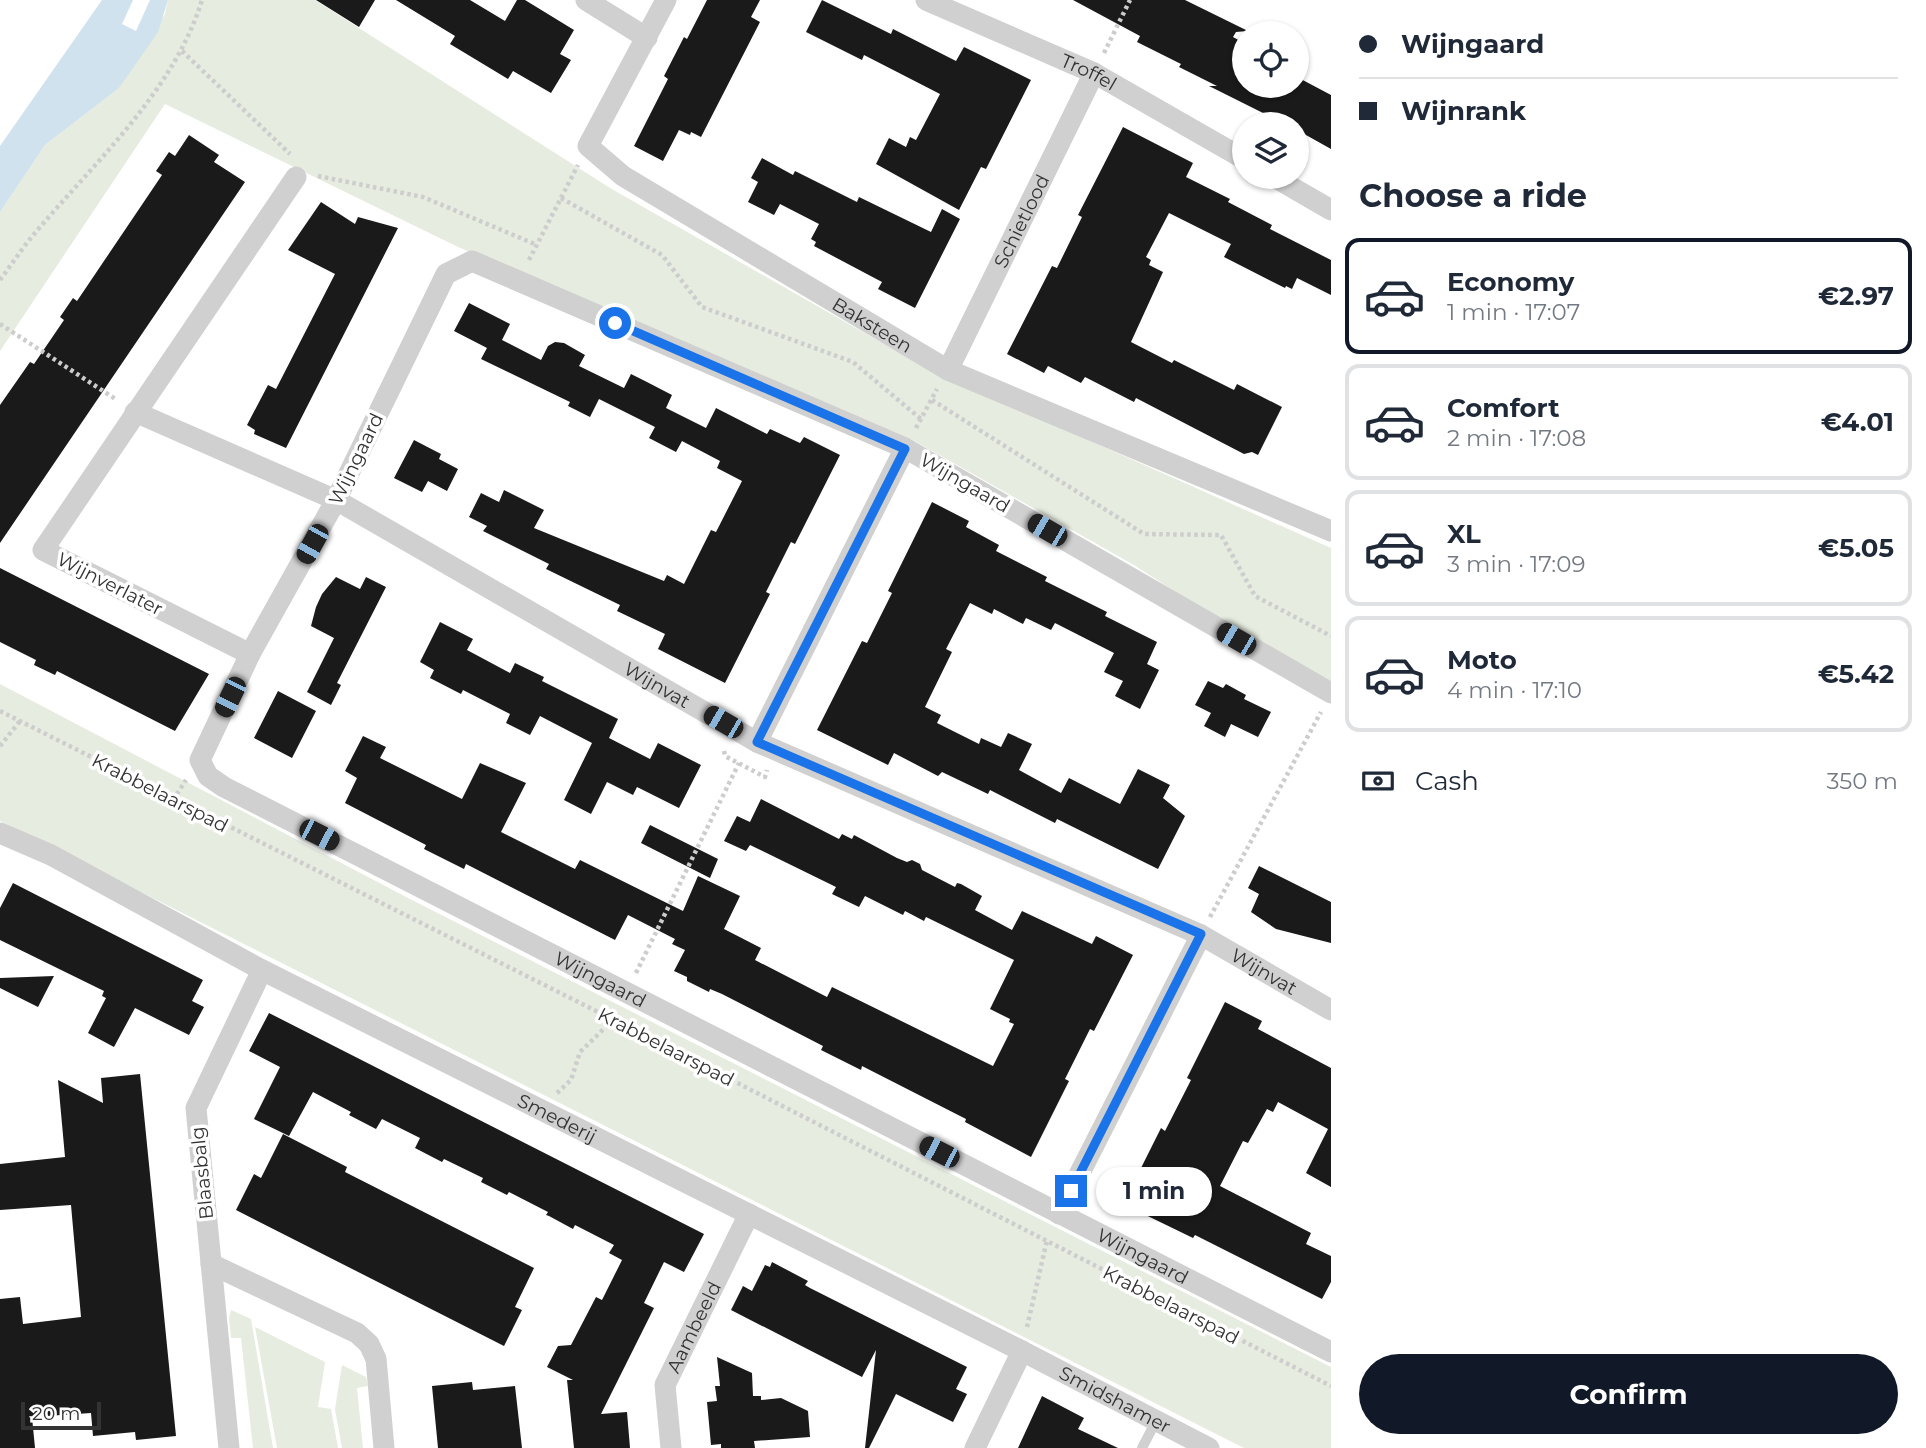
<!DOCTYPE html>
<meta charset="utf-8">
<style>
:root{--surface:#fff;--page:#f6f6f7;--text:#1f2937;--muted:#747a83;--line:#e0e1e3;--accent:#111827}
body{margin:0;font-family:Montserrat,sans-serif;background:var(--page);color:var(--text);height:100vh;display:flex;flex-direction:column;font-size:26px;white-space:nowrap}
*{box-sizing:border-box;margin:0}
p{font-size:23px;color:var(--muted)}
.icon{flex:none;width:38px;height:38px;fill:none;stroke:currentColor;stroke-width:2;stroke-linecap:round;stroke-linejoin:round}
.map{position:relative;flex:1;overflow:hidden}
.panel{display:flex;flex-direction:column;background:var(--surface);width:595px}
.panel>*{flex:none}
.guide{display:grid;align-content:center;height:154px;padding:0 28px;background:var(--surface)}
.tools{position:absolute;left:1232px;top:21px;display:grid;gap:14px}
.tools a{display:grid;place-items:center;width:77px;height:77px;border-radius:50%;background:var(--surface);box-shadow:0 2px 5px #0004;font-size:35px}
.scale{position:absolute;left:21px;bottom:18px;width:80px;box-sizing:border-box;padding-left:7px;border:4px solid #333;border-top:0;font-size:19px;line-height:24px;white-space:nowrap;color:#333;-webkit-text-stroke:5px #fff;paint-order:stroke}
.end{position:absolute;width:32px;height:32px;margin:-16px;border:9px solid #1a73e8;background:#fff;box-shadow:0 0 0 4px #fff}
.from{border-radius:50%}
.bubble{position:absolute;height:49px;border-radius:24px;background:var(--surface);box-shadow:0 2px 5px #0004;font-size:23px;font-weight:700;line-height:49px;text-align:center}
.car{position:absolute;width:21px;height:42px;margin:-21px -10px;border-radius:9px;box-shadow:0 0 5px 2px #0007;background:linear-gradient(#222 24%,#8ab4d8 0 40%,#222 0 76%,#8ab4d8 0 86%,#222 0)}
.guide b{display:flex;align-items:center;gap:24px;height:66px;font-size:26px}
.guide b+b{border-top:2px solid var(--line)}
.guide i{width:18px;height:18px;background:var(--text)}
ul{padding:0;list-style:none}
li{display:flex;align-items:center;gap:21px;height:116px;margin:0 14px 10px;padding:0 14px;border:4px solid var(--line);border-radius:14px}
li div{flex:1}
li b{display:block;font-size:26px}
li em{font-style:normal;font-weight:700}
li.active{border-color:var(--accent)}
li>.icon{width:63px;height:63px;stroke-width:1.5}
h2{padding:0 28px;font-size:32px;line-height:84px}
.pay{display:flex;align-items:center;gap:18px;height:77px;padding:0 28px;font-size:26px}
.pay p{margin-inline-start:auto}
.button{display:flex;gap:14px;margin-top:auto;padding:14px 28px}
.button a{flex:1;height:80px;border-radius:42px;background:var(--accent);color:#fff;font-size:28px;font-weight:700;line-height:80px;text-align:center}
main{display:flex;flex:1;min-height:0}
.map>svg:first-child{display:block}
</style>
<main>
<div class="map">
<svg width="1331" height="1448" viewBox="0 0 1331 1448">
<rect width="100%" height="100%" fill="#fff"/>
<path fill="#e6ecdf" d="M168,0h147l295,188 316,180 405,180v145l-197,-128 -223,-126 -453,-192 -293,-143 -165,247v-139l45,-67 74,-57 46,-74z
M0,684l412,216 919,467v81h-87l-1244,-627z
M231,1310l20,9 22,129h-20l-12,-110h-10l-2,-20z
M255,1327l70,35 -7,45 13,2 7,39h-61z
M342,1365l24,12 2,9 -11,2 6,60h-21l-7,-39z"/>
<path fill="#cfe2ee" d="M102,0h66l-10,32 -39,56 -74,57 -45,67v-66z"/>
<path fill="#fff" d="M133,0h17l-14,31 -14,-7z"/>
<path fill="#1a1a1a" d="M316,0h59l-16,27z
M396,0h74l35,21 12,-21h8l49,30 -14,24 11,6 -20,33 -38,-22 -5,8 -58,-35 5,-8z
M707,0h53l-9,17 9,5 -59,115 -10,-5 -1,3 -11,-5 -16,31 -29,-15 34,-67 -4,-3 20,-39 3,2z
M822,0l69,34 2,-5 63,32 8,-14 67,33 -45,89 -5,-2 -22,43 -83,-46 13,-26 17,9 4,-10 6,3 24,-46 -76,-39 -2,5 -56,-28z
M1073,0h112l63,31 -12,1 -3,5 11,6v43h53v-9l34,18v54l-34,-19v-6h-19l-14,-7 1,-3 -56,-28h8l-38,-19 2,-3 -44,-22 3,-6z
M1123,127l70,36 -7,14 44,22 -2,3 44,23 -2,4 61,31v35l-34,-17 -5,11 -6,-3 -1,2 -61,-31 7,-13 -62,-31 -23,44 5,3 -2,5 14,7 -32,70 41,21 2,-3 60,30 3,-6 45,23 -24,48 -6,-3 -8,2 -108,-56 -2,4 -49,-25 -4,6 -33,-17 -4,7 -37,-19 45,-88 5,2 25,-51 -4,-2z
M189,135l30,20 -5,7 31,20 -245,361v-138l30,-43 4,2 30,-44 -4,-3 13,-19 4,3 85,-126 -6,-4 13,-19 6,4z
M762,158l31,17 2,-4 62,31 2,-5 72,35 11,-23 18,10 -45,89 -37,-19 4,-7 -68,-36 2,-4 -5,-3 8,-15 -39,-20 -6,11 -26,-13 10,-20 -7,-4z
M321,202l34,22 3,-7 40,11 -112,220 -32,-14 1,-4 -8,-5 21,-40 8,4 59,-115 -47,-24z
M469,303l41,21 -8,16 39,20 7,-14 7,-4 9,1 21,12 -6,11 45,22 7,-14 14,7 27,14 -6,13 40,20 10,-20 51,26 3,-5 30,14 4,-6 36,18 -45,89 -4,-2 -25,50 4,2 -45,89 -67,-34 7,-15 -48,-23 3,-6 -74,-36 3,-5 -66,-33 4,-5 -18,-9 12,-24 18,9 5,-12 40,20 -10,18 130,53 3,-6 17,9 27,-54 5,2 26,-51 -25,-13 3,-7 -38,-20 -6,11 -27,-14 6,-11 -56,-28 -9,18 -22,-11 2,-4 -89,-43 6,-11 -33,-17z
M414,440l27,14 -2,5 19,10 -11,22 -19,-10 -6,11 -28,-14z
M932,502l37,19 -3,6 33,18 -3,6 51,26 -2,4 62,31 -2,4 52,26 -10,22 12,6 -19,39 -25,-13 8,-15 -19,-9 10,-19 -59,-30 -4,7 -25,-12 -3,6 -29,-15 -2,5 -22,-11 -24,46 6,3 -27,55 16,8 -4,8 42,21 2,-6 20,9 7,-14 24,11 -13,26 42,23 8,-15 51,26 18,-35 32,16 -7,13 22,18 -27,53 -101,-50 -2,4 -65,-33 -2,4 -46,-22 -4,4 -44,-23 -6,12 -71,-35 45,-89 5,2 25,-50 -4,-2z
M0,568l209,106 -34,57 -118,-60 -2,4 -21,-10 2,-5 -36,-18z
M336,577l24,12 6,-12 20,10 -49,96 4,2 -10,20 -24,-13 27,-54 -23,-12 5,-19 6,-13z
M440,622l33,17 -6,11 43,23 5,-10 29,14 -2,4 76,38 -9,19 41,21 8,-16 43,22 -22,43 -42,-21 -4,8 -26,-13 -16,32 -27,-14 28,-57 -52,-27 -10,19 -24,-12 4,-9 -47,-24 -2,4 -31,-16 4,-8 -14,-8z
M1208,681l15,7 3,-4 20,11 -2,4 27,13 -13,25 -27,-13 -6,13 -21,-11 7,-13 -16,-8z
M278,691l38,20 -24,47 -38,-20z
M363,736l23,11 -6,11 82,41 18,-36 46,20 -25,49 74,37 5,-9 103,51 15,-35 42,20 -16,33 37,19 -6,12 72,37 5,-10 161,79 21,-42 -5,-2 1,-3 -20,-10 24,-49 -88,-43 -2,4 -19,-10 -2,4 -38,-19 -6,11 -27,-13 4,-7 -86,-42 -4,6 -22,-10 13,-25 13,6 11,-23 78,40 3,-5 10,5 2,-4 43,23 10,4 5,-2 8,4 2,6 33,17 2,-4 4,1 21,12 -7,14 37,20 10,-19 70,33 4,-8 37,19 -39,76 -4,-2 -25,50 4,2 -38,76 -66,-35 1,-3 -51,-26 -53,-27 -1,4 -40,-20 2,-4 -101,-52 -12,-5 -1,3 -22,-11v-4l-13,-6 11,-21 -13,-6 3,-5 -47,-24 -13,25 -149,-76 -2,5 -40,-20 2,-4 -81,-42 12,-25 -12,-7z
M650,825l68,34 -8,19 -69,-35z
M1259,866l72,36v41l-55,-14 -25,-17 8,-18 -11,-6z
M13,883l190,97 -11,21 12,6 -15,28 -54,-27 -21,39 -26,-14 18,-35 -4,-2 2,-5 -104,-51v-32z
M54,976l-16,31 -38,-19v-10z
M1225,1002l37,19 -4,8 73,39v119l-25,-14 22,-44 -50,-27 -5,10 -6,-3 -19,34 -5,-2 -23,45 91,47 -5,11 25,12v26l-9,17 -127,-64 -2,3 -70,-34 38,-76 4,3 26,-51 -4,-2z
M269,1013l435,221 -20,38 -20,-10 -20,41 10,5 -53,106 26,-2 3,36h-56l-7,-68h6l-26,-13 11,-21 13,-1 25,-48 6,3 20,-40 -13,-7 5,-8 -39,-20 -2,4 -24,-13 -3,-1 2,-3 -39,-20 -2,3 -26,-13 2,-4 -39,-19 -2,3 -27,-14 5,-10 -38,-19 -6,10 -27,-14 2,-3 -38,-20 -24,44 -35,-17 26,-52 -31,-16z
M140,1074l36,362 -40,4 -1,-8 -42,4 -2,-23 -59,4 3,31h-35v-149l20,-2 3,27 58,-7 -10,-112 -71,5v-46l65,-7 -7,-77 45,23 -2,-25z
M283,1134l64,33 -2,5 189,96 -19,39 7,3 -18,36 -268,-136 18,-36 7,4z
M772,1262l36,19 -3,4 5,3 157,79 -11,22 11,5 -14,28 -57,-28 -27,54h-4l11,-98 -14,27 -131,-67 12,-24 9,5 13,-26 5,2z
M717,1357l35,16 1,23h8v4l20,-2 27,13 2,26 -56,4 1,7h-34v-4l-10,1 -4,-43 10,-1 -2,-15h5z
M472,1382l1,8 42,-4 7,62h-84l-6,-62z
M1042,1396l42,22 -6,11 40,19h-100z"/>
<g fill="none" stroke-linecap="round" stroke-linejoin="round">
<path stroke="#cdcdcd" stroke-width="4.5" stroke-dasharray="3.5 3.5" stroke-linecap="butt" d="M182,51l108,103
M1104,53l26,-53
M318,176l105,21 114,48
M561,198l101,57 40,52 151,55 68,57
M529,260l49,-95
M0,280c12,-16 23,-33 35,-47 60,-71 139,-142 167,-233
M0,324l117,76
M932,400l212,134 77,1 34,61 76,40
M916,428l21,-39
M0,711l614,309 717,366
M0,746l20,-25
M724,751l1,5 40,21 2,-7
M173,800l13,-20
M1210,917l111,-205
M636,973l103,-210
M557,1093l14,-13 9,-28 34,-33
M1027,1327l20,-87"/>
<path stroke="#d0d0d0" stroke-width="10" d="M1142,1448l14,-27"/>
<g stroke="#d0d0d0" stroke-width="21">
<path d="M586,0l61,38"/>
<path id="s1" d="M666,0l-78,146 35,30 325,194 383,161"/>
<path id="s2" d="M926,0l168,73 150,86"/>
<path d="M1274,177l57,33"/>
<path id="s3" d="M948,370l146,-297"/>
<path id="s4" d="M135,412l201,88 421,242 444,193 130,75"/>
<path d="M250,654l-207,-104 253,-373"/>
<path id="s5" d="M1331,693l-426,-245 -433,-187 -26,13 -110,226 -86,154 -50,106 8,16 16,11 1107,565"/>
<path d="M757,742l148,-294"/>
<path id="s6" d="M0,833l51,22 211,115 760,381 -47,97"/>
<path d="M1059,1214l142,-279"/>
<path d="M211,1264l146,69 12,11 7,15 8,89"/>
<path id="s7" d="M1022,1351l187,97"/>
<path d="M229,1448l-33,-340 66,-138"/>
<path id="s8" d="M671,1448l-6,-63 84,-171"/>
</g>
</g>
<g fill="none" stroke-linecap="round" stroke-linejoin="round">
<path stroke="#1a73e8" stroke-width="9" d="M615,323l290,126 -148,293 444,192 -130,257"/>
</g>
<g text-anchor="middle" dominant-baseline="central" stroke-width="7" stroke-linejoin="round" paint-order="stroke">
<g font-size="19" fill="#333" stroke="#fff">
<text stroke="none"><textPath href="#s2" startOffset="178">Troffel</textPath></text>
<text stroke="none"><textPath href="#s3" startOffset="166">Schietlood</textPath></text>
<text stroke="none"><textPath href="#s1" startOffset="502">Baksteen</textPath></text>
<text transform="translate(356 459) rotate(-64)">Wijngaard</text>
<text transform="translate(965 483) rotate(30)">Wijngaard</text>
<text transform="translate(110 584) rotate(27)">Wijnverlater</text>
<text stroke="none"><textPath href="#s4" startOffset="590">Wijnvat</textPath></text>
<text transform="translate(160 793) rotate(27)">Krabbelaarspad</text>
<text stroke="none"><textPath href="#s4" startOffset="1262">Wijnvat</textPath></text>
<text stroke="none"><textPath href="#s5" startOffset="1997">Wijngaard</textPath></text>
<text transform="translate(666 1047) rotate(27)">Krabbelaarspad</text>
<text stroke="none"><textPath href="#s6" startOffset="626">Smederij</textPath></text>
<text transform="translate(202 1173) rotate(-96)">Blaasbalg</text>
<text stroke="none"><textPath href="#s5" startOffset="2606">Wijngaard</textPath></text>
<text transform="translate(1171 1305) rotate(27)">Krabbelaarspad</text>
<text stroke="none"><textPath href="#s8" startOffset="128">Aambeeld</textPath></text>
<text stroke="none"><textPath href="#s7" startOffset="105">Smidshamer</textPath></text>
</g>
</g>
</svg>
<div class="tools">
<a><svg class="icon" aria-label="locate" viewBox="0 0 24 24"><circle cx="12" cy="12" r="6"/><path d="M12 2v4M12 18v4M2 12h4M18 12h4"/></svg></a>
<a><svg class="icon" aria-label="layers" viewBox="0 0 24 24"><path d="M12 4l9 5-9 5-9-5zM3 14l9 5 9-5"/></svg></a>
</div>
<div class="scale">20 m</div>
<i class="end from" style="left:615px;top:323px"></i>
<i class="end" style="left:1071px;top:1191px"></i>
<div class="bubble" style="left:1096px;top:1167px;width:116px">1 min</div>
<i class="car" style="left:1047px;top:530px;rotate:300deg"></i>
<i class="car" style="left:312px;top:544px;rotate:209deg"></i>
<i class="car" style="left:1236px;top:639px;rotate:300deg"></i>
<i class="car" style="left:230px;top:697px;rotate:206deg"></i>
<i class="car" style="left:723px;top:722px;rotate:300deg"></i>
<i class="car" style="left:319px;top:835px;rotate:117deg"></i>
<i class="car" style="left:939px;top:1152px;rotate:297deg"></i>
</div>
<section class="panel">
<div class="guide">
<b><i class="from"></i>Wijngaard</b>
<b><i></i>Wijnrank</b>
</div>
<h2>Choose a ride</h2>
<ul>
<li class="active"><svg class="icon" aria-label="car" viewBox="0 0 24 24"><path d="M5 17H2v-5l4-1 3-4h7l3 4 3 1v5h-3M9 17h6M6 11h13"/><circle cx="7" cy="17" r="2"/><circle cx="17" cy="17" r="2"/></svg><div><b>Economy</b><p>1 min · 17:07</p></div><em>€2.97</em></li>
<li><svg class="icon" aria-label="car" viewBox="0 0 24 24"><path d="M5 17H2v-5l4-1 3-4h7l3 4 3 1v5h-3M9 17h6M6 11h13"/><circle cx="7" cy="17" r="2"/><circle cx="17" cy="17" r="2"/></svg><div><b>Comfort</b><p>2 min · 17:08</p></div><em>€4.01</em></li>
<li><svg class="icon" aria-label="car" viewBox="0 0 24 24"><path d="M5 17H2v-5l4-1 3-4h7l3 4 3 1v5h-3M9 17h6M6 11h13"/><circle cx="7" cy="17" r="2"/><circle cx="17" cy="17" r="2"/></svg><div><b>XL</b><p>3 min · 17:09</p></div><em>€5.05</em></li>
<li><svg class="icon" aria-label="car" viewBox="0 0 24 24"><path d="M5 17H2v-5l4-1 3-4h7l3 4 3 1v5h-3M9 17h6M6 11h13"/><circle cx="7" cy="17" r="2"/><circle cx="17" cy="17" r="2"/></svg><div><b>Moto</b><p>4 min · 17:10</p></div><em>€5.42</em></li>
</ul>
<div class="pay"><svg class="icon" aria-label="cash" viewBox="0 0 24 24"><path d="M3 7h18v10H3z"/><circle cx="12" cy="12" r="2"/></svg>Cash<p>350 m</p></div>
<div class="button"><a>Confirm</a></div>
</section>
</main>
